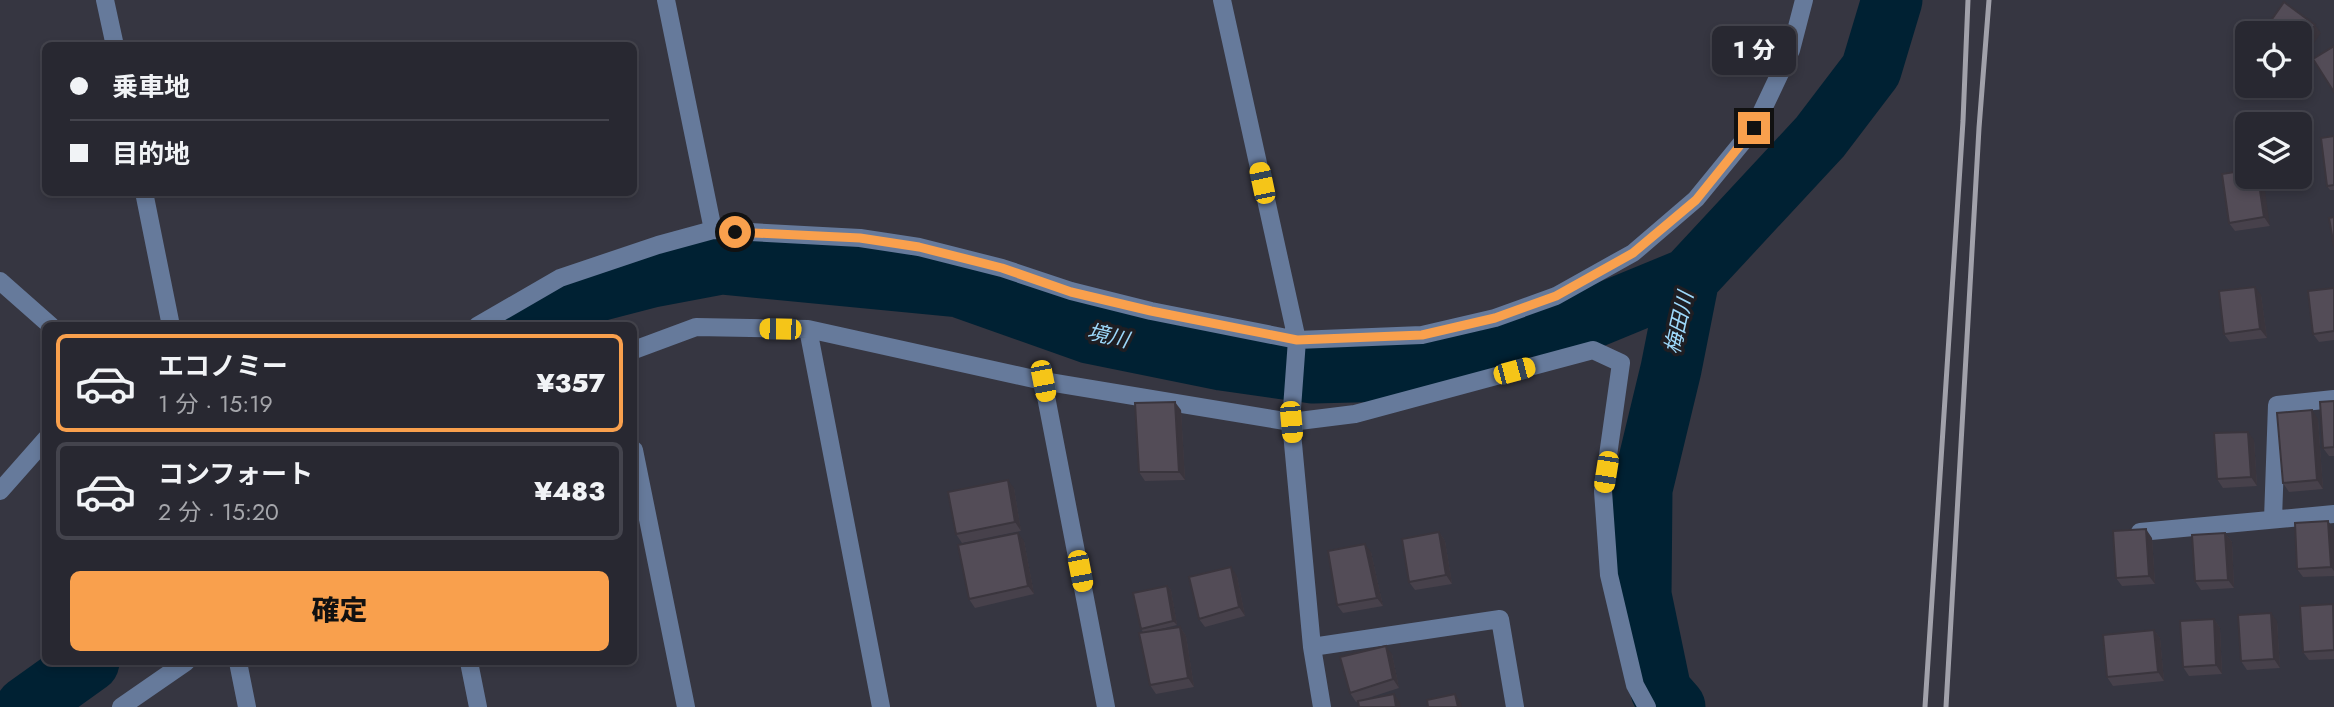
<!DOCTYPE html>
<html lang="ja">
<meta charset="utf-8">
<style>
:root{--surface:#282831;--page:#303039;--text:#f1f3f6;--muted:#a5a6ab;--line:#44444d;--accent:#f9a04d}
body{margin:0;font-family:Jost,"Noto Sans JP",sans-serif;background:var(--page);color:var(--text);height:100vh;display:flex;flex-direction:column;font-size:26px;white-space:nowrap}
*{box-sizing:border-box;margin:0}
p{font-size:23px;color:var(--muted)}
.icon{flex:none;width:38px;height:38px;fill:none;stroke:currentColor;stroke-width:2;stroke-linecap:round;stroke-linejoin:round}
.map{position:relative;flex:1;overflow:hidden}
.drawer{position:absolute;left:42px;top:322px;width:595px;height:343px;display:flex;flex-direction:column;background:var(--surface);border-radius:10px;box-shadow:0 4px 10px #0003,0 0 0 2px var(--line)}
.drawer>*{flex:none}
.guide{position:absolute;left:42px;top:42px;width:595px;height:154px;border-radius:10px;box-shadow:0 4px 10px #0003,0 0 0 2px var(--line);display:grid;align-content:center;height:154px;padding:0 28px;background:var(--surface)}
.controls{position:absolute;left:2235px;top:21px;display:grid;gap:14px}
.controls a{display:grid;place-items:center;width:77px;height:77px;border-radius:10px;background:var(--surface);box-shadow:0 4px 10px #0003,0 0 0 2px var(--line);font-size:35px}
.end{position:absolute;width:32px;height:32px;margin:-16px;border:9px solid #f9a04d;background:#111;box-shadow:0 0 0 4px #111}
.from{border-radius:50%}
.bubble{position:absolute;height:49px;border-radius:10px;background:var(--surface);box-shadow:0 4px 10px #0003,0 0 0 2px var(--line);font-size:23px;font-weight:800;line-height:49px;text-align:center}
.car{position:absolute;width:21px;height:42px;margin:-21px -10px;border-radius:9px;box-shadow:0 0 5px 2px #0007;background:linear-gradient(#f5c518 24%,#345 0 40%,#f5c518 0 76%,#345 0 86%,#f5c518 0)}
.guide b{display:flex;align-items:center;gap:24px;height:66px;font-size:26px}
.guide b+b{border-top:2px solid var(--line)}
.guide i{width:18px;height:18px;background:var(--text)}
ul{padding:12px 0 0;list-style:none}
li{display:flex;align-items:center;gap:21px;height:98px;margin:0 14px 10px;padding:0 14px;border:4px solid var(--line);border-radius:10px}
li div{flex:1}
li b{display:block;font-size:26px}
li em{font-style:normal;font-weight:800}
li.active{border-color:var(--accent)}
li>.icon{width:63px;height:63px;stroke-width:1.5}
.primary-button{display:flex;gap:14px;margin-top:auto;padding:14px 28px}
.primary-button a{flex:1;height:80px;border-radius:10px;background:var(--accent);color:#111;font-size:28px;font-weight:800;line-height:80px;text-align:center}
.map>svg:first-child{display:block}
</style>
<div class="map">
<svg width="2334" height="707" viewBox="0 0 2334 707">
<rect width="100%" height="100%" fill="#363641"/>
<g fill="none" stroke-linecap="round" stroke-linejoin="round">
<path stroke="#002133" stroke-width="61" d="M528,326l70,-35 54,-14 69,-13 238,23 130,46 133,27 91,13 81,-2 84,-13 58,-17 153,-63
M26,707l63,-45
M1675,707l-14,-16 -20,-96 1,-106 29,-120 18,-91 131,-141 51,-67 21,-70"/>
<path stroke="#667a9b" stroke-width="18" d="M105,0l10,46
M666,0l47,230
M1222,0l75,340 -6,82 21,225 10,60
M144,192l27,134
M0,281l51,45
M477,326l83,-48 98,-33 55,-15 147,8 59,9 83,21 69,23 80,20 146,29 125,-5 73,-17 61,-22 77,-43 63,-54 58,-71 37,-78 13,-50
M808,329l73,378
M634,350l62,-23 112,2 235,52 248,41 64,-8 238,-64 28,13 -18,128 6,84 26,110 12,22
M1043,381l63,326
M634,450l52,257
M0,491l46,-52
M2273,519l4,-114 57,-6
M2140,532l194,-18
M1312,647l188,-28 15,88
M238,662l9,45
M469,662l9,45
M121,707l65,-45"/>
<path stroke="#a1a1aa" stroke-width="5" d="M1925,707l38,-586 5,-121
M1946,707l33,-579 10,-128"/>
</g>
<path fill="#47414b" d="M2334,136v54h-4l-3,-4z
M2247,170l23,56 -35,5 -6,-8z
M2334,288v52l-15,2 -6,-8z
M2261,295l6,43 -37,4 -6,-8z
M2334,401v55h-5l-6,-8z
M1181,410l4,70 -40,1 -6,-9z
M2318,419l5,70 -34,3 -6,-9z
M2254,440l3,46 -34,2 -6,-9z
M1014,488l7,43 -59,12 -6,-9z
M2334,529v47l-31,1 -6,-8z
M1439,532l6,9 7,43 -37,6 -6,-8z
M2225,533l7,9 2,46 -33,2 -6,-9z
M2152,538l3,46 -33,2 -6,-8z
M1024,541l10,53 -59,14 -6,-9z
M1371,552l12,54 -40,7 -6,-8z
M1237,576l8,40 -40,11 -6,-8z
M1167,586l4,4 6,35 -24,6 27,-4 6,9 8,51 -38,7 -6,-9 -7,-53 -2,-3z
M2334,605v54l-25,1 -6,-8z
M2214,619l6,9 2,46 -33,2 -6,-9z
M2277,621l3,47 -33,2 -6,-9z
M2154,630l6,8 4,43 -51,5 -6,-9z
M1392,654l7,34 -43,14 -6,-9z"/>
<path fill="#3a353d" d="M2315,25l6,8 -21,30v-17z
M2258,177h5l7,49 -6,-9z
M2255,287l6,8 6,43 -7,-9z
M1175,402l6,8 4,70 -6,-8z
M2312,410l6,9 5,70 -6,-9z
M2248,432l6,8 3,46 -6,-9z
M1008,480l6,8 7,43 -6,-9z
M2328,521l6,8v42l-3,-4z
M2146,529l6,9 3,46 -6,-8z
M1439,532l6,9 7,43 -6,-9z
M1018,533l6,8 10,53 -6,-8z
M2225,533l7,9 2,46 -6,-8z
M1365,544l6,8 12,54 -6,-8z
M1231,567l6,9 8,40 -6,-9z
M1167,586l4,4 6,35 -4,-4z
M2271,613l6,8 3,47 -6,-9z
M2214,619l6,9 2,46 -6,-9z
M1180,627l6,9 8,51 -6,-9z
M2154,630l6,8 4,43 -6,-9z
M1386,646l6,8 7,34 -6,-9z
M1394,694l6,9 1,4h-5z
M1455,694l6,9 1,4h-4z"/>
<path fill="#534c57" stroke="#3a353d" stroke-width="2" d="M2284,2l31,23 -15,21v-13l-37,-1z
M2334,46v46l-21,-33z
M2334,136v49l-7,1 -6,-48z
M2247,170v7h11l6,40 -35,6 -7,-49z
M2334,217v30l-5,-29z
M2255,287l5,42 -36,5 -5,-43z
M2334,288v43l-21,3 -5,-43z
M2334,401v46l-11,1 -3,-46z
M1175,402l4,70h-40l-4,-69z
M2312,410l5,70 -34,3 -6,-70z
M2248,432l3,45 -34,2 -3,-46z
M1008,480l7,42 -59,12 -8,-42z
M2328,521l3,46 -34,2 -2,-46z
M2146,529l3,47 -33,2 -3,-47z
M1439,532l7,43 -37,7 -7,-43z
M1018,533l10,53 -59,13 -11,-54z
M2225,533l3,47 -33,1 -3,-46z
M1365,544l12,54 -40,7 -9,-54z
M1231,567l8,40 -40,12 -10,-42z
M1167,586l6,35 -32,8 -8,-36z
M2333,604l1,46 -31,2 -3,-46z
M2271,613l3,46 -33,2 -3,-46z
M2214,619l2,46 -33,2 -3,-46z
M1180,627l8,51 -38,7 -11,-52z
M2154,630l4,42 -51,5 -4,-42z
M1386,646l7,33 -43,14 -10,-36z
M1394,694l2,13h-37l-1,-6z
M1455,694l3,13h-30l-1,-7z"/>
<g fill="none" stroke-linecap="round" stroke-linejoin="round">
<path stroke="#f9a04d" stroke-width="9" d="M735,232l125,6 59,9 83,21 69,24 80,19 146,29 125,-5 73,-17 61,-22 77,-43 63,-53 58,-72"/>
</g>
<g text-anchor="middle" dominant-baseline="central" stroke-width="7" stroke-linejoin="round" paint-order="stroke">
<g font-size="21" font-style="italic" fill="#9dd8fa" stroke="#1e1e23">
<text transform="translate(1679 323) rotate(-77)">梅田川</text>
<text transform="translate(1108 336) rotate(13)">境川</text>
</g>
</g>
</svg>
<div class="controls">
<a><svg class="icon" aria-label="locate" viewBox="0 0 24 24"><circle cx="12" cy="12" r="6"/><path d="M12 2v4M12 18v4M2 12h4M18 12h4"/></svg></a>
<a><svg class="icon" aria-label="layers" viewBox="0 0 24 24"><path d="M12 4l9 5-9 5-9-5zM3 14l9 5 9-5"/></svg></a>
</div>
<i class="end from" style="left:735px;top:232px"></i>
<i class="end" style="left:1754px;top:128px"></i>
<div class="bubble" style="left:1712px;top:26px;width:84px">1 分</div>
<i class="car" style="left:1262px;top:183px;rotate:348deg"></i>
<i class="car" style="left:780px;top:329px;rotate:271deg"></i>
<i class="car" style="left:1514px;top:371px;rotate:75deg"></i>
<i class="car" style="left:1043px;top:381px;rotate:169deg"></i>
<i class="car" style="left:1291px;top:422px;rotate:175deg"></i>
<i class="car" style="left:1606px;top:472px;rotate:189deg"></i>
<i class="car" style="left:1080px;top:571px;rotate:169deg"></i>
<div class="guide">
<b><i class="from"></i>乗車地</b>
<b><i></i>目的地</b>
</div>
<section class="drawer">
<ul>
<li class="active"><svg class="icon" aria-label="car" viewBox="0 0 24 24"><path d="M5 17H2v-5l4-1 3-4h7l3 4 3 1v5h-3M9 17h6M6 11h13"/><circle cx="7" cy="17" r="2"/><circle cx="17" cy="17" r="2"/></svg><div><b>エコノミー</b><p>1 分 · 15:19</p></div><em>¥357</em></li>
<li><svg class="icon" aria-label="car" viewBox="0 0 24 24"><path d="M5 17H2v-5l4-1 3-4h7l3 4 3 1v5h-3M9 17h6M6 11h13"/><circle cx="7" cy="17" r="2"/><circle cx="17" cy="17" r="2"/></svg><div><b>コンフォート</b><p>2 分 · 15:20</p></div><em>¥483</em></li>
</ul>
<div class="primary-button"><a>確定</a></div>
</section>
</div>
